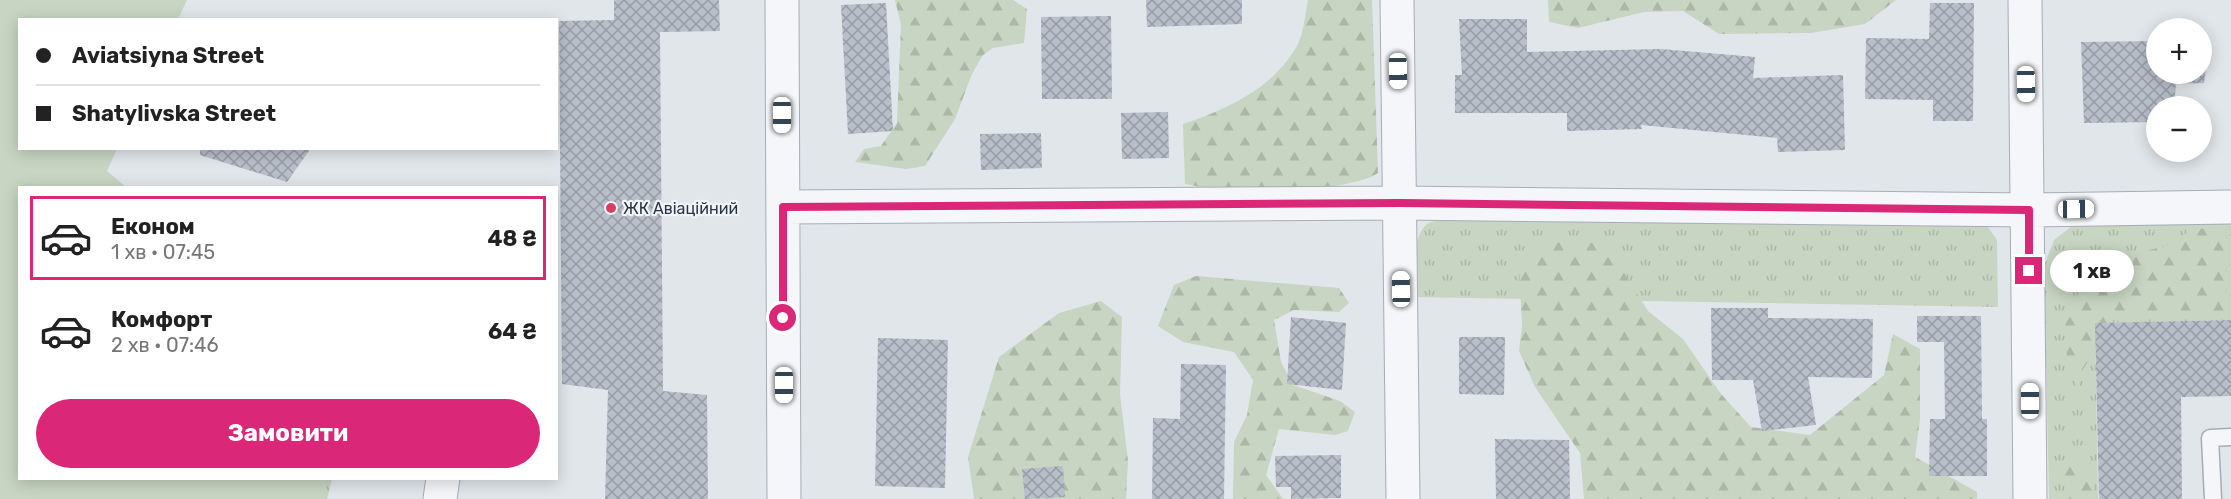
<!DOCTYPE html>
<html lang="uk">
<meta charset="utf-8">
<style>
:root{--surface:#fff;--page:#f6f6f6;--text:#222;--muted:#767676;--line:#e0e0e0;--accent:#db2777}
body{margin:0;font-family:Rubik,sans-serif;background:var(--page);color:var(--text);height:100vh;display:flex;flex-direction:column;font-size:22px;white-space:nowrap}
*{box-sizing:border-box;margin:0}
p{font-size:20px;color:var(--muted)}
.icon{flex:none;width:33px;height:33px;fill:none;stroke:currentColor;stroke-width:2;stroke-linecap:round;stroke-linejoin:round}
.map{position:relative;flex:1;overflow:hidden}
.side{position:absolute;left:18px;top:186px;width:540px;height:294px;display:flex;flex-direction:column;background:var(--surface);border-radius:0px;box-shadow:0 3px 15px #0003}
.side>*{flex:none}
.banner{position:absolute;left:18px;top:18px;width:540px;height:132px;border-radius:0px;box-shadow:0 3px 15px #0003;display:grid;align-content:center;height:132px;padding:0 18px;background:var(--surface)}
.fabs{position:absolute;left:2146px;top:18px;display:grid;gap:12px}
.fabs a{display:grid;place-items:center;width:66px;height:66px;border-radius:50%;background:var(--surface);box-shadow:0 3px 15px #0003;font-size:30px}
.end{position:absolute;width:27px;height:27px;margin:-14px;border:8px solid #db2777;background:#fff;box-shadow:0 0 0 3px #fff}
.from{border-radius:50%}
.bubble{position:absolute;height:42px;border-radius:21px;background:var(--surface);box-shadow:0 3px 15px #0003;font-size:20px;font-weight:700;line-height:42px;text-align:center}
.car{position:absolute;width:18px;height:36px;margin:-18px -9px;border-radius:8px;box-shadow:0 0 4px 2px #0007;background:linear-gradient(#fff 24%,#345 0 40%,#fff 0 76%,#345 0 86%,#fff 0)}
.banner b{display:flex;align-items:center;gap:21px;height:57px;font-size:22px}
.banner b+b{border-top:2px solid var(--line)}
.banner i{width:15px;height:15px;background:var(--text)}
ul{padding:10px 0 0;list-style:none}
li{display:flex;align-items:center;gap:18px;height:84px;margin:0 12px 9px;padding:0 6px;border:3px solid transparent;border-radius:0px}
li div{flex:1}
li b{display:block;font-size:22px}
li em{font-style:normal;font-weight:700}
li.selected{border-color:var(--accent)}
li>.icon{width:54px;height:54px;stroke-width:1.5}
.cta{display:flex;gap:12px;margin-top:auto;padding:12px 18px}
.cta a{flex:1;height:69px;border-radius:36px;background:var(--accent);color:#fff;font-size:24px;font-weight:700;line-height:69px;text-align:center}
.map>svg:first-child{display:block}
</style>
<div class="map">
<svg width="2231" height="499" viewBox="0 0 2231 499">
<defs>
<pattern id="grass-tufts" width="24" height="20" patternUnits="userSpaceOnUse" patternTransform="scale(1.5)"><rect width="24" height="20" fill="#c8d5c2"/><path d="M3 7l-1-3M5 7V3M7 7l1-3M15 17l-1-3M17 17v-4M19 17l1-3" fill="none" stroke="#acb7a8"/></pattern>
<pattern id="forest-firs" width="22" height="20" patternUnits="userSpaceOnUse" patternTransform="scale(1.5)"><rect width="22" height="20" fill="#c8d5c2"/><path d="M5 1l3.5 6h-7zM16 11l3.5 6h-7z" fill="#acb7a8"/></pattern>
<pattern id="building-cross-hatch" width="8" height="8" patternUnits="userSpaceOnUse" patternTransform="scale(1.5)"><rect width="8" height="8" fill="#b8bfc9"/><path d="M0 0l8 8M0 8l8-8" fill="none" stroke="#969ca5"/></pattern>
</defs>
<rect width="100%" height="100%" fill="#e1e6eb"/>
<path fill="url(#grass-tufts)" d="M1444,219l541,4 12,17 1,67 -587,-10c2,-18 1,-66 18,-74 4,-2 10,-3 15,-4z
M2231,221v99l-136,3 3,176h-49l-5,-233 10,-26 18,-14z
M265,479h67l-5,20h-68z"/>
<path fill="url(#forest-firs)" d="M895,0h118l14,9 -3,34 -31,5 -10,7 -11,19 -17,45 -30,47 -19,3 -51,-7 9,-13 17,-3 16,-23 4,-98z
M1308,0h64l6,173c-25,18 -123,20 -156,17 -12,0 -25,-4 -37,-6l-2,-60c44,-15 89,-35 114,-78 7,-13 8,-32 11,-46z
M1548,0h348l-31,24 -54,9 -92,1 -36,-23 -39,1 -66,16 -29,-6z
M2231,225v89l-115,2 -34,55 -4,16 -11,-25 -2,-48 33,-46 14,-9 54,-13 25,-16z
M1564,241l42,3 42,67 35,28 38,55 30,33 59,8 74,-60 9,-41 27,15v70l-5,38 62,35v7h-393l-4,-46 -45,-66 -16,-36 3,-25 -3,-61 15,-17z
M1196,276l143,12 10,15 -10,9 -45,-2 -20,10 7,42 12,23 47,16 15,11 -7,19 -13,4 -56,-6 -13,46 17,24h-50l1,-57 13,-27 6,-35 -19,-28 -51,-10 -25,-16 16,-41z
M1101,301l21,16 -2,77 8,67 -2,38h-152l-6,-42 31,-100 60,-44z
M2070,465l22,6 1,28h-28l-1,-26z"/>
<path fill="#c8d5c2" d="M0,0h187l-9,19 -158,1v128l97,1 -10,22 19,16 -106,1v290l289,1 -1,20h-308z"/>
<path fill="url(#building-cross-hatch)" d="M614,0h105l1,31 -60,1 3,359 44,4 1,104h-103l3,-109 -46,-6 -3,-363 55,-1z
M1146,0h96v24l-95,3z
M886,3l7,128 -45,3 -7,-129z
M1930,3h44l-1,118h-40v-21l-68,-1 1,-61 63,1z
M1111,16l1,83h-70l-1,-82z
M1459,19h68v33l134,-3 94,8 -2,21 90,-3 2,75 -67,2 -1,-14 -136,-13 1,4 -75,2v-18h-112v-38h7z
M2210,40l-6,43 -28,1 -2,22h-17v16l-73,1 -3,-81 76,-1v33h45v-33z
M1168,112l1,46 -47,1 -1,-46z
M1041,133l1,35 -61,2 -1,-36z
M200,148h111l-24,34 -87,-27z
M1711,308h57v10l105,1 -1,59 -64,-1 8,48 -54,6 -9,-51h-41z
M1917,316h64l1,103h5v57h-58l1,-57h15l-1,-77h-27z
M1291,317l55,6 -4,67 -55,-6z
M2231,320v76l-50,1 1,102h-83l-4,-176z
M1459,337h46l-1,58 -45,-1z
M878,338l70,2 -3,148 -70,-2z
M1181,364l45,1 -2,134h-72l1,-81 27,1z
M1495,439l74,1 1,59h-74z
M1341,455v43l-50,1v-12h-15l-1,-31z
M1063,466l2,31 -40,2 -3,-30z"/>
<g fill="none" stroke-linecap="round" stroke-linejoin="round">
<defs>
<path id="service" d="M2213,499l-3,-61 21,-1"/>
<path id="minor" d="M782,0l2,499
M1397,0l6,499
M783,207l617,-4 629,7
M440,499l3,-21"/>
<path id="tertiary" d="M2025,0l5,499
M2029,210l202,-3"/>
</defs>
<use href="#service" stroke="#a6adb6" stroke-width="19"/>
<use href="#minor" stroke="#a6adb6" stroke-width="35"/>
<use href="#tertiary" stroke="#a6adb6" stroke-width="35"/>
<use href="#service" stroke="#f4f6f9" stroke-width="16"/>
<use href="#minor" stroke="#f4f6f9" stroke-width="33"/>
<use href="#tertiary" stroke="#f4f6f9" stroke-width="33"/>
</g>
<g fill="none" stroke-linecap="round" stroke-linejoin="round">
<path stroke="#db2777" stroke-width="8" d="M783,318v-111l617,-4 629,7v61"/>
</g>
<circle fill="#d73f61" stroke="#f1f4f8" stroke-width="2" cx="611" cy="208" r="6"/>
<g text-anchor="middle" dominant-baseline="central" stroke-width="4.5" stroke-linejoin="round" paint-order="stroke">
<g font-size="16" fill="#283444" stroke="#f1f4f8" text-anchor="start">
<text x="623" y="208">ЖК Авіаційний</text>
</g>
</g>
</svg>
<div class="fabs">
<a>+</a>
<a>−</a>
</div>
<i class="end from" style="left:783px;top:318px"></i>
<i class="end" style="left:2029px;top:271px"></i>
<div class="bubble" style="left:2050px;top:250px;width:84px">1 хв</div>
<i class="car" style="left:1398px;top:71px;rotate:179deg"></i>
<i class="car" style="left:2026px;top:84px;rotate:179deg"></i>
<i class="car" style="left:782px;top:115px;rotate:180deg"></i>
<i class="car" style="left:2076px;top:209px;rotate:89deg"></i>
<i class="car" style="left:1401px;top:289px;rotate:359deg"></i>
<i class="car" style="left:784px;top:385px;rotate:180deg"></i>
<i class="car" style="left:2030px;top:401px;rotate:0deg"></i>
<div class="banner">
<b><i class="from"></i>Aviatsiyna Street</b>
<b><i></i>Shatylivska Street</b>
</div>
<section class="side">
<ul>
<li class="selected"><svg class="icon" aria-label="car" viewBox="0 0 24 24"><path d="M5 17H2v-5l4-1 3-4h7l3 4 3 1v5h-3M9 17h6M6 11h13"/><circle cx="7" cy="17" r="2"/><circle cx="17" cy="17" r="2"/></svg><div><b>Економ</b><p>1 хв · 07:45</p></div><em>48 ₴</em></li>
<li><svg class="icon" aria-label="car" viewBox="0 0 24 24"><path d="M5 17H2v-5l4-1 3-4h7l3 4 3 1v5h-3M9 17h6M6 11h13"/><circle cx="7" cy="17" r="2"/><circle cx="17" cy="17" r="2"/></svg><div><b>Комфорт</b><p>2 хв · 07:46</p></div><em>64 ₴</em></li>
</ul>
<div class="cta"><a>Замовити</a></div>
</section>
</div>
